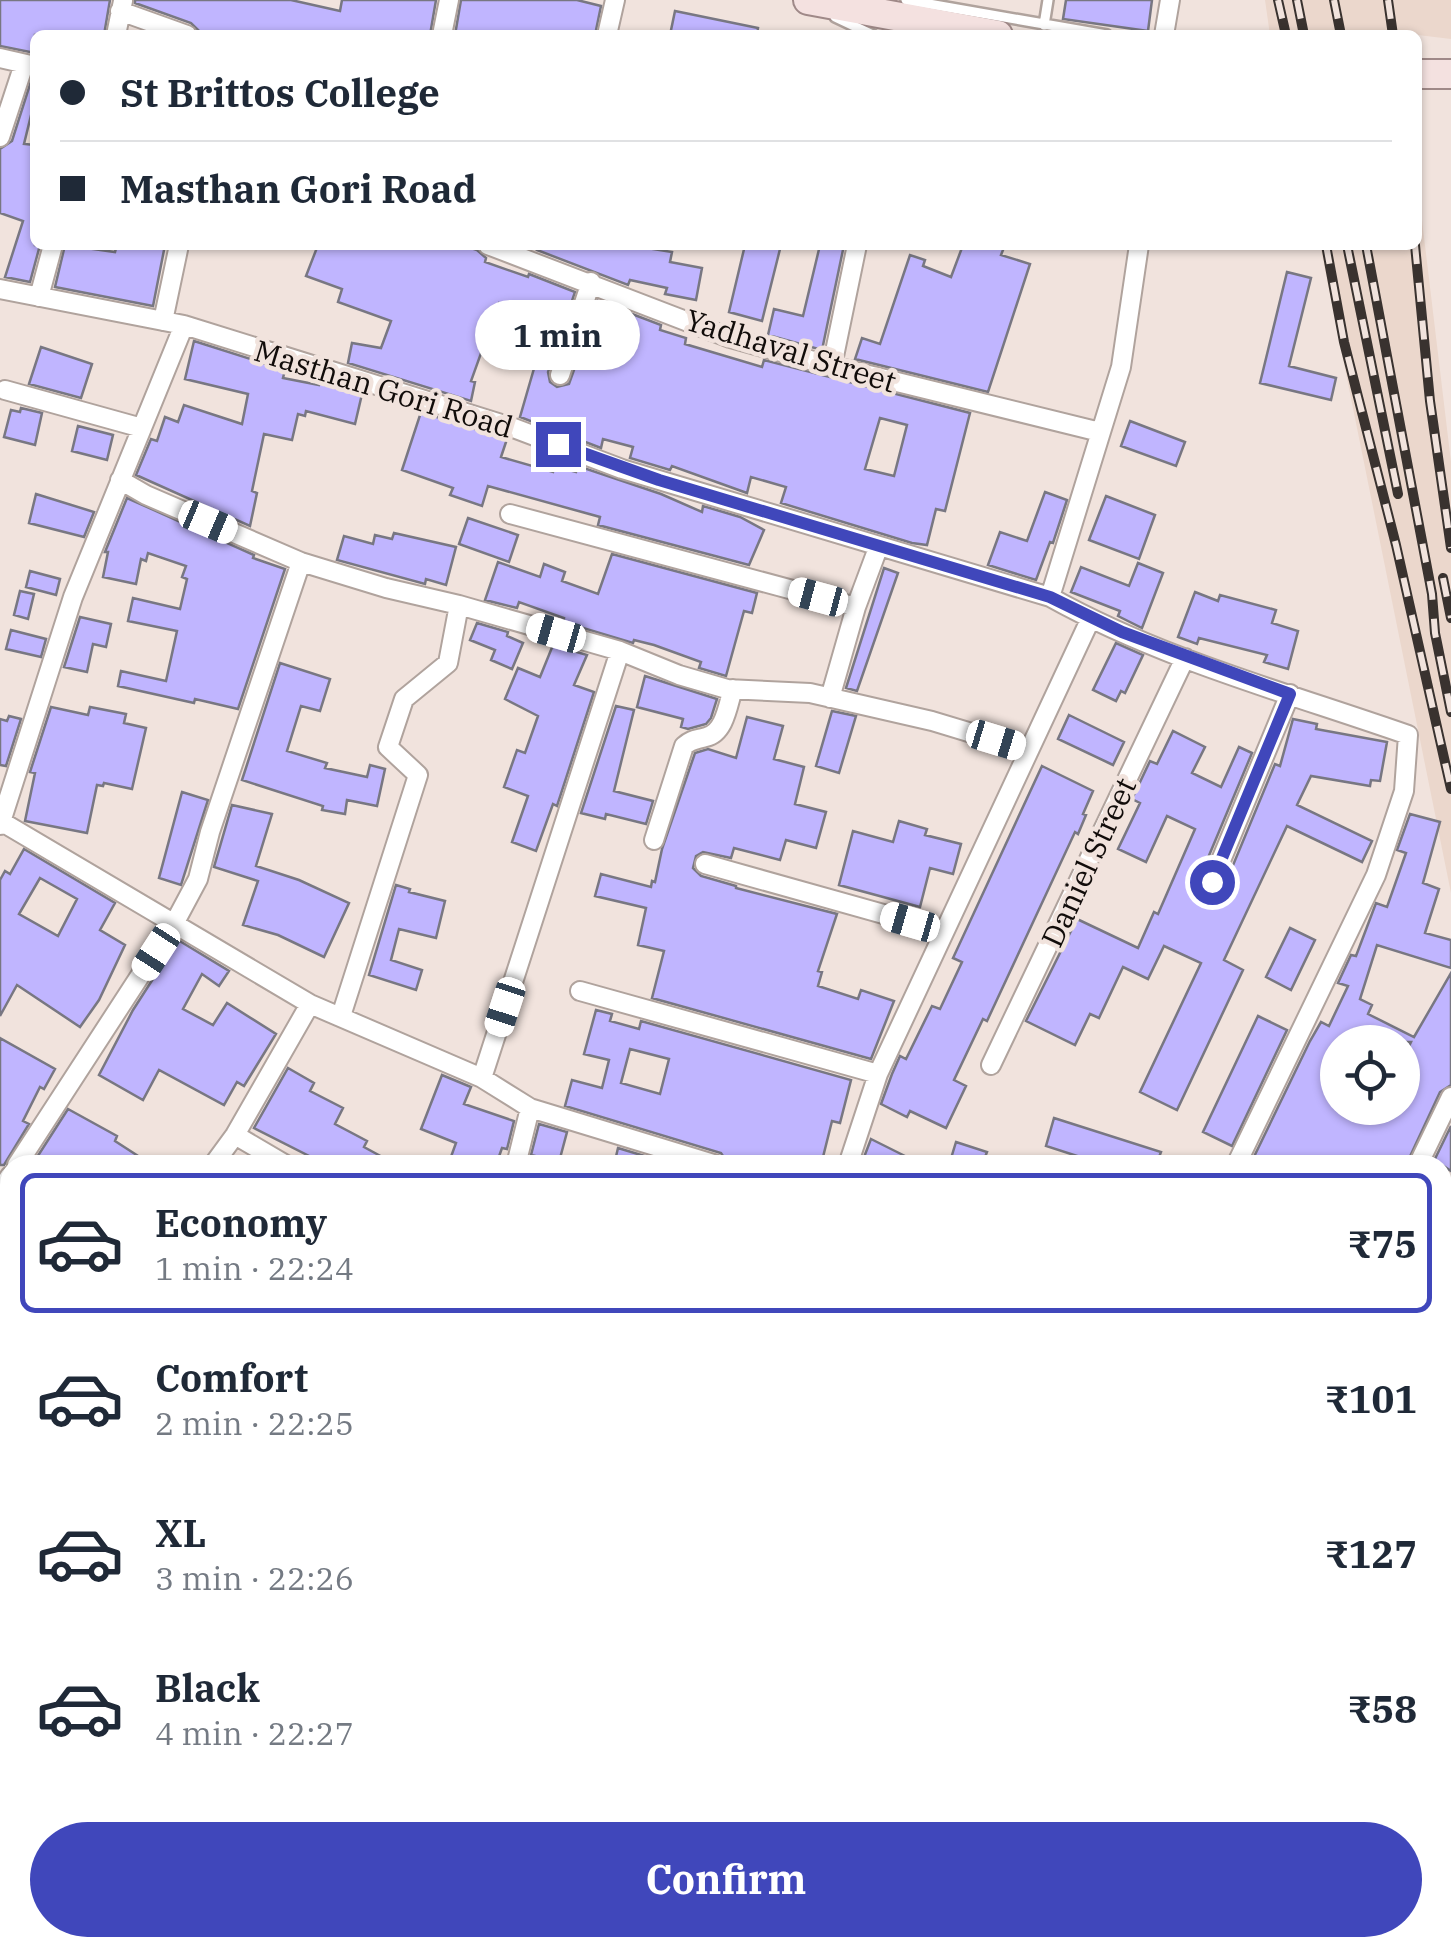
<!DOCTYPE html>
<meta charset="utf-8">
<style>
:root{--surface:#fff;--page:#f2f2f3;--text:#1f2937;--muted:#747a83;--line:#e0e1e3;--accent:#4047bb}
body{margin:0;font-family:"IBM Plex Serif",serif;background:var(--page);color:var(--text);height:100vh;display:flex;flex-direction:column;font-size:38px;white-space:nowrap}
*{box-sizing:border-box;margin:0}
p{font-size:32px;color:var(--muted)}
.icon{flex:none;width:55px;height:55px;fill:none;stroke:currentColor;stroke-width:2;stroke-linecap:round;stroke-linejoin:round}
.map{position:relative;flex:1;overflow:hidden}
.sheet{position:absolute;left:0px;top:1155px;width:1452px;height:802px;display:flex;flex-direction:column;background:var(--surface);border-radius:30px 30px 0 0;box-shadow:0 2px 8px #0004}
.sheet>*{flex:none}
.guide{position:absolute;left:30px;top:30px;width:1392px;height:220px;border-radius:15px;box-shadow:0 2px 8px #0004;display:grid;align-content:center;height:220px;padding:0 30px;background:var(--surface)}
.tools{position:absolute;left:1320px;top:1025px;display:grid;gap:20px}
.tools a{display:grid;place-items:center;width:100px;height:100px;border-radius:50%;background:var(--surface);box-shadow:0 2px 8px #0004;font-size:50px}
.end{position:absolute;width:45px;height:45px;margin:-22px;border:12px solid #4047bb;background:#fff;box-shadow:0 0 0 5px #fff}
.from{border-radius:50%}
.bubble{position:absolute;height:70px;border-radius:35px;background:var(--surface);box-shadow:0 2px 8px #0004;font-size:32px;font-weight:700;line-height:70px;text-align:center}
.car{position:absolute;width:30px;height:60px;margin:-30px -15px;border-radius:12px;box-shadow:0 0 8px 2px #0007;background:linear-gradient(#fff 24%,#345 0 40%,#fff 0 76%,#345 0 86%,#fff 0)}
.guide b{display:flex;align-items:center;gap:35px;height:95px;font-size:38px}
.guide b+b{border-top:2px solid var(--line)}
.guide i{width:25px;height:25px;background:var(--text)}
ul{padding:18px 0 0;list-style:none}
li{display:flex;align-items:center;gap:30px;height:140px;margin:0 20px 15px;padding:0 10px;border:5px solid transparent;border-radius:15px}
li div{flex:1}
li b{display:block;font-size:38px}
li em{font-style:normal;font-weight:700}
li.active{border-color:var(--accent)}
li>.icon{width:90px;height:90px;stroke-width:1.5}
.button{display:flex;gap:20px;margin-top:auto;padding:20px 30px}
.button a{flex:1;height:115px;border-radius:60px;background:var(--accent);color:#fff;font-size:40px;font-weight:700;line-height:115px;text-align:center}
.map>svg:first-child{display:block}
</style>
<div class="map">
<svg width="1451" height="1956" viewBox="0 0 1451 1956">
<rect width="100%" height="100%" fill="#f1e3dd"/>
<path fill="#ebd7cc" d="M1265,0h186v39l-33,-4h-148z
M1418,187l33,275v431l-131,-648h98z"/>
<path fill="#c0b5ff" stroke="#787782" stroke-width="2.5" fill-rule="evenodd" d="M0,0h110l-6,35h-69v18l-35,-7z
M135,0h156l49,11 2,-11h94l-6,35h-218l-13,-4 -8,-8 -56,-20z
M461,0h116l24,6 -6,29h-140z
M1066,0h86l-4,31 -85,-12z
M675,11l83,17 -1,7h-87z
M32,78h3v21l-11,45 11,1v100h5l-10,37 -25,-5 18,-56 -23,-8v-64l12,-8z
M65,245l50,7 2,-7h48l-12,61 -98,-19z
M318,245h144l15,5 9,8 -1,4 43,15 1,-3 46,18 -27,80 2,10 7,5 12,-3 11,-31 25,7 9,-32 -23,-6 7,-21 63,24 -1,5 26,8 -1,6 77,23 2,-7 206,53 -25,98 -9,-2 -9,36 -15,-2 -131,-40 5,-16 -35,-10 -4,16 -75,-27 -2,4 -40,-12 3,-11 -30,-8 -2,9 -81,-31 15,-52 -21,-7 16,-44 -31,-11 -28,78 4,1 -4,19 -123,-38 4,-20 29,5 10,-27 -53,-19 4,-13 -36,-13zM880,418l27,7 -13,51 -29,-7z
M539,245h115l-1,4 19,3 -2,10 32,6 -6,32 -31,-6 2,-6 -37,-8 -2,5 -91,-35z
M745,245h36l-19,76 -33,-9z
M820,245h24l-22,105 -54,-15 6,-26 29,7z
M963,245h42l-4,10 29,9 -42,128 -133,-33 7,-21 18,6 30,-89 15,5 -2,6 28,11z
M1287,272l24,6 -22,88 47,12 -5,22 -71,-17z
M194,341l91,29 -2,8 36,7 1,-4 42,13 -7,30 -49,-13 -1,5 -7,-2 -6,26 -28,-6 -12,57 5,2 -7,33 -114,-51 15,-36 6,2 8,-24 13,5 6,-17 58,19 6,-30 -63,-15z
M41,347l51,17 -11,34 -52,-14z
M21,408l21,5 -7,32 -31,-8 7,-27 9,2z
M421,412l86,27 -6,18 52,15 1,-6 22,6 2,-6 83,28 41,18 1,-6 37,11 24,13 -15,35 -151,-40 2,-8 -112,-31 -6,20 -32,-11 3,-7 -51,-18z
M1130,421l55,21 -9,24 -55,-20z
M78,426l35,9 -6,25 -35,-9z
M1045,492l22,8 -14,43 -3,-1 -14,38 -48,-15 12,-33 27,9z
M36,494l58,18 -10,25 -55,-14z
M1106,496l49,19 -16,44 -50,-19z
M127,498l127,57 -1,3 32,11 -47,140 -43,-10 -1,4 -76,-17 3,-15 45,10 11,-50 -49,-10 5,-23 47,11 7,-30 -5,-2 4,-11 -38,-13 -2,8 -5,-2 -5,25 -33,-7 5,-25h-3z
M468,518l50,17 -9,27 -50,-18z
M394,533l62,14 -10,38 -20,-6 -1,5 -88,-24 7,-24 29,8 2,-9 17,4z
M612,554l145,39 -5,20 -8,-2 -18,65 -27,-8 2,-6 -47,-17 -20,-5 -1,3 -70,-21 1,-4 -45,-16 -2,6 -32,-8 13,-38 42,15 4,-13 21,8 -3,9 36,13z
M1138,563l25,10 -21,55 -24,-12 2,-5 -49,-19 10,-25 48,19z
M884,568l14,5 -41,118 -11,-3z
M30,571l30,8 -4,16 -30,-8z
M20,591l14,3 -6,25 -14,-4z
M1195,592l23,9 2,-6 56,15 -4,13 26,8 -10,38 -24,-7 3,-7 -68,-17 -2,6 -19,-7z
M80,617l31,7 -5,23 -13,-3 -6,28 -23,-5z
M477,623l31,9 -1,4 16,7 -11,26 -21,-9 4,-10 -25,-10z
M11,630l35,9 -5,18 -35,-8z
M1116,643l27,12 -18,38 -4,-2 -5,10 -23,-11z
M553,645l34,10 -13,30 20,7 -37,114 -4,-2 -17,47 -24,-9 16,-46 -24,-9 13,-37 8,3 13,-37 -33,-17 13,-31 22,9z
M280,663l50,16 -10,32 -19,-5 -14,45 40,12 -2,5 42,9 3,-12 15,4 -8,37 -30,-6 -2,14 -23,-4 1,-4 -81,-26z
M645,676l72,23 -6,19 -5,6 -18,5 -7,-2 2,-8 -46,-12z
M616,706l18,4 -20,81 39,10 -7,23 -40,-10 -1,5 -24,-6z
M51,707l37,8 2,-8 36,7 -2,9 22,5 -14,61 -28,-6 -1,3 -6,-1 -10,48 -62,-12 10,-48 -5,-1z
M832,711l24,5 -17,57 -23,-7z
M1069,715l55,27 -11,23 -55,-26z
M9,716l12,3 -15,47 -6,-1v-46l7,2z
M747,717l36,9 -9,33 30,8 -9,37 31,8 -10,36 -30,-8 -6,20 -46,-12 -3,10 -28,-6 -7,4 -3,12 8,8 35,10v2l101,26 -19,57 4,1 -4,14 40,13 3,-9 33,11 -23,58 -219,-61 12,-47 -26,-6 8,-37 -51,-12 6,-22 50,13 1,-6 3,1 7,-33 33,-96 13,-4 28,9z
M1293,719l24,5 -1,5 71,13 -7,39 -9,-1 -1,6 -59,-10 -14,29 75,36 -10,21 -75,-36 -63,134 19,10 -66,140 -37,-18 61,-129 -37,-17 -16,33 -25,-12 -24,51 -9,-4 -15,31 -49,-24 51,-102 61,29 16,-36 4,2 37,-85 -28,-13 -21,46 -28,-13 22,-46 -8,-4 18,-38 7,3 16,-33 32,16 -13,26 29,14 18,-40 13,6 -52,124 2,12 11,5 11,-7 51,-123 5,2z
M1042,766l51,25 -10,23 3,1 -8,19 -3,-2 -88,189 -4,-2 -29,61 12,6 -20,42 -36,-17 -3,6 -26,-13 11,-30 8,-18 6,3 26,-53 8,3 22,-47 -9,-4z
M182,792l26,8 -27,85 -22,-7z
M232,805l40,9 -16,52 43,14 50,23 -25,54 -46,-22 -35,-10 15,-44 -44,-14z
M1410,814l30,8 -17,61 16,6 -14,44 26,7v28l-74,-23 -17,54 12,6 -4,9 46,23 37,-64v112l-11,7 -34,73h-156l60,-124 11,-19 8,4 19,-40 -10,-3 13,-28 5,1 20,-53 11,4 19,-54 -9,-3zM1338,1042h73l-9,19v47h-64v-33l-9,-4 9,-19z
M899,821l28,8 -2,6 36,9 -8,30 -23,-6 -10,39 -81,-22 14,-54 40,11z
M24,849l91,54 -15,27 25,15 -26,55 -19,27 -63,-42 -17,31v-136l5,-9 5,3zM40,878l37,21 -19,37 -39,-22z
M396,885l14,4 -1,3 36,9 -9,37 -37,-9 -8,31 31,10 -6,20 -47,-15z
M1290,928l25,12 -24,50 -25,-13z
M178,940l51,31 -10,15 -17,-12 -19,35 30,16 14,-22 49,31 -32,52 -7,-4 -13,23 -65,-35 -16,30 -44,-25 34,-65z
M596,1010l16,4 -2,7 29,8 2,-8 210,59 -11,43 -8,-2 -11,44h-92l-8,-12 -156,-47 7,-26 30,8 7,-28 -25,-6zM630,1049l39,10 -9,35 -39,-11z
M1258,1016l29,14 -55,116 -29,-14z
M0,1038l55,31 -11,20 -4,-2 -17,34 6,3 -25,41h-4z
M288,1068l26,15 -4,8 33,17 -8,16 32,17 -3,6 33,18h-70l-73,-37z
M442,1075l29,12 -7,17 50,17 -7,28 -5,-1 -6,17h-48l8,-22 -35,-14z
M68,1109l49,27 -2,5 37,24h-120z
M1054,1118l107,34 -5,13h-51l-59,-19z
M539,1124l28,8 -8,30 -28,-7z
M1451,1126v45l-9,-6h-10z
M871,1139l52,26h-62z
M956,1142l31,10 -5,13h-33z
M618,1148l56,17h-60z"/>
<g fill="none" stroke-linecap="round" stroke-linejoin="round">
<defs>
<path id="lane" d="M906,0l201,35
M835,17l38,18
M1044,25l4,-25"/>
<path id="street" d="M120,11l67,24
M116,35l7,-34
M442,35l7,-35
M607,35l8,-35
M1164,35l6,-35
M0,58l35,8
M0,137l24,-73
M488,245l242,93 102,28 268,66
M0,289l184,36 327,102 111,42 428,128c111,62 238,96 358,138l-4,56 -28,84 -140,290
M39,297l14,-52
M163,321l16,-76
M832,366l25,-121
M560,375l31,-93
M5,390l137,38
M120,480l26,15 155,67 85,26 73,17 161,46 59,24 48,14 83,4 122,28 96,29
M510,514l346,93 22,-59
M1050,597l71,-230 18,-122
M830,698l26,-91
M2,822l308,182 172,74 48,30 187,57
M0,825l73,-228 111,-272
M654,840l30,-94c8,-7 12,-6 22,-9 19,-4 22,-33 27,-48
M705,864l239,67
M1212,882l78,-188
M580,991l298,83
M341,1016l77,-241 -30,-28 16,-48 44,-36 11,-58
M991,1065l194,-407
M482,1078l138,-427
M235,1135l51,30
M17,1165l158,-243 23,-43 12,-47 91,-270
M213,1165l22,-30 75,-131
M516,1165l14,-57
M848,1165l30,-91 212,-454
M1418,1165l33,-68
M0,1192l10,-16
M1442,1308l9,3
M0,1487l10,6
M1442,1491l9,-32
M10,1507l-10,22 10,4
M1442,1671l9,-23
M0,1741l10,7
M0,1879l10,6
M1442,1940l9,3
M124,1948l15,8
M973,1948l21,8
M170,1956l4,-8
M328,1956l4,-8
M495,1956l3,-8
M684,1956l4,-8
M882,1956l3,-8
M1076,1956l3,-8"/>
<path id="secondary" d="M0,1327l10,6
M1372,1948l19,8"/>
<path id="primary" d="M808,0l190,35
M1418,74h33"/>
</defs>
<use href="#lane" stroke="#b0a39d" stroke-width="14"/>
<use href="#street" stroke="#b0a39d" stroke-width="22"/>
<use href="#secondary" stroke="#b0a39d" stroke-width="28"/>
<use href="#primary" stroke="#9f8988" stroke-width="32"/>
<use href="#lane" stroke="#fff" stroke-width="9"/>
<use href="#street" stroke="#fff" stroke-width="18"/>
<use href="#secondary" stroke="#fff" stroke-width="22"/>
<use href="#primary" stroke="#f4e1e0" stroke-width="28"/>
<defs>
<path id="rail" d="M1278,0l8,35
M1297,0l7,35
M1334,0l7,35
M1388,0l5,35
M1326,245l18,97 52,203 55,244
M1347,245l51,249
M1366,245l66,349 3,39 16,79
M1415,245l15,156 21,147
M1443,578l8,40"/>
</defs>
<use href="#rail" stroke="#39322f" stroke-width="10"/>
<use href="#rail" stroke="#f1e3dd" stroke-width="6" stroke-dasharray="19" stroke-linecap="butt"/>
</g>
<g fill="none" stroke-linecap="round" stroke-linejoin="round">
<path stroke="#4047bb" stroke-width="12" d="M558,444l101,36 391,117 72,35 168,62 -78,188"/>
</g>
<g text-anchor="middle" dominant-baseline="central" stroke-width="9" stroke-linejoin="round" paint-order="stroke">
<g font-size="30" fill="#110c0a" stroke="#f1e3dd">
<text transform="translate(791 350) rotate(17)">Yadhaval Street</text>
<text transform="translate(384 388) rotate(17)">Masthan Gori Road</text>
<text transform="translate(1088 862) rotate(-65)">Daniel Street</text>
</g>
</g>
</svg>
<div class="tools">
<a><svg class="icon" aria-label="locate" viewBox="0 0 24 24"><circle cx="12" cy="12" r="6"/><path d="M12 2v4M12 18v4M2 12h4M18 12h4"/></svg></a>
</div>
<i class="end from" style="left:1212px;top:882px"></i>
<i class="end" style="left:558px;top:444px"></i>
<div class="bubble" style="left:475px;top:300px;width:165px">1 min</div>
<i class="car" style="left:208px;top:522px;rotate:113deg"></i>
<i class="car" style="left:818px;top:597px;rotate:285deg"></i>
<i class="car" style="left:556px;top:633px;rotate:286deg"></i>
<i class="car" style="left:996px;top:740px;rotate:107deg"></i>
<i class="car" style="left:910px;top:922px;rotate:286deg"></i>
<i class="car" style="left:156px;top:952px;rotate:213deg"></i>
<i class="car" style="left:505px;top:1007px;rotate:198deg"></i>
<div class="guide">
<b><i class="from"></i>St Brittos College</b>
<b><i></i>Masthan Gori Road</b>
</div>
<section class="sheet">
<ul>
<li class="active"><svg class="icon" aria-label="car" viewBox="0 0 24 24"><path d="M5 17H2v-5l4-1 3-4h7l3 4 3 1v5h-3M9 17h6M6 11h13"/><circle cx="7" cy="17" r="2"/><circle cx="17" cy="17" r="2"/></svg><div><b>Economy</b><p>1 min · 22:24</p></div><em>₹75</em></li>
<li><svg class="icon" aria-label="car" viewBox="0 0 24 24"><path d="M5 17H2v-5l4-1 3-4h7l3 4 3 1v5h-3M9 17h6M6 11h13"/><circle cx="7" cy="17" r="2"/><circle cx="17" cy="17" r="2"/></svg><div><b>Comfort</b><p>2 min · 22:25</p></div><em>₹101</em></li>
<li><svg class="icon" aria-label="car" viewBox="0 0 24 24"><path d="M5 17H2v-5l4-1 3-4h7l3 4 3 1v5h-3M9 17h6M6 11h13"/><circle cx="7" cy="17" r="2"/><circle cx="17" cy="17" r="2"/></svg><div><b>XL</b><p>3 min · 22:26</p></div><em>₹127</em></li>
<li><svg class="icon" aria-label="car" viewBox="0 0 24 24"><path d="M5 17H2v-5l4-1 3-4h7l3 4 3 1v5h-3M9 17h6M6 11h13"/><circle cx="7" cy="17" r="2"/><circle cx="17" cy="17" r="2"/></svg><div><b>Black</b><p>4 min · 22:27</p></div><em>₹58</em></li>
</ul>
<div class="button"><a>Confirm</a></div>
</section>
</div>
